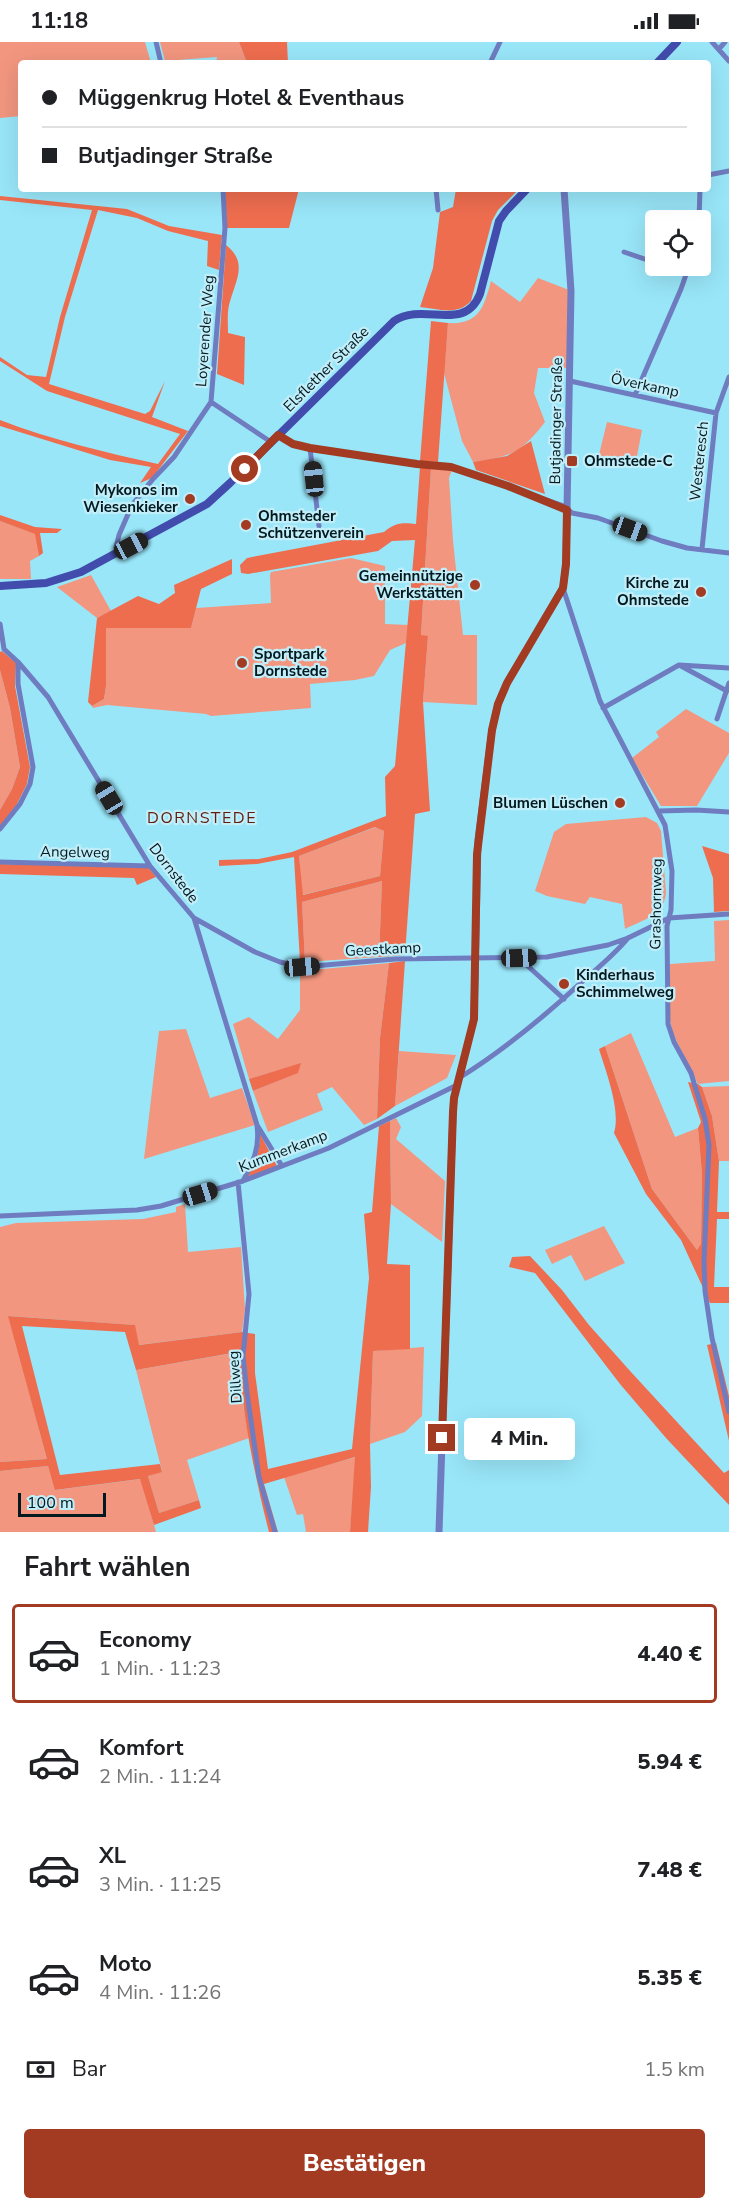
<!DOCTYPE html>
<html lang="de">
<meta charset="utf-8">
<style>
:root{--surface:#fff;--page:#f6f6f6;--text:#202124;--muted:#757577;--line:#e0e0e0;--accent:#a33a22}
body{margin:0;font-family:"Nunito Sans",sans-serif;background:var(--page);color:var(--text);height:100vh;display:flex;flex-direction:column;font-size:22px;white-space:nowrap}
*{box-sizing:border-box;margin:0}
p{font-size:20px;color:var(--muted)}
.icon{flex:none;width:33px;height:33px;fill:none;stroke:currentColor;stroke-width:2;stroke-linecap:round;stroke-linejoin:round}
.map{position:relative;height:1490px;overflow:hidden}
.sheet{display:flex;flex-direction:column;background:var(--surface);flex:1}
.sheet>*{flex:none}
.top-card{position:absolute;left:18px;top:18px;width:693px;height:132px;border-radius:6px;box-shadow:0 6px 24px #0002;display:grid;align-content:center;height:132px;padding:0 24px;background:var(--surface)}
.buttons{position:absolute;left:645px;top:168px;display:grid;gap:12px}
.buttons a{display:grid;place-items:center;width:66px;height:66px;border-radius:6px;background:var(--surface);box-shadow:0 6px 24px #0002;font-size:30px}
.scale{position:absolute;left:18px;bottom:15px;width:88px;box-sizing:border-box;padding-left:6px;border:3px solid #02191f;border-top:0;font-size:16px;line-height:21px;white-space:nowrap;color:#02191f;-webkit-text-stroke:4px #c2eef9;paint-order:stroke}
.end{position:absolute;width:27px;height:27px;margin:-14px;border:8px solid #a33a22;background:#fff;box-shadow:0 0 0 3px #fff}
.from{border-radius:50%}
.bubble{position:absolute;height:42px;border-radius:6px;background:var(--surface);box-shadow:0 6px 24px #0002;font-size:20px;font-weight:800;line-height:42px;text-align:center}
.car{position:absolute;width:18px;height:36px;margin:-18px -9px;border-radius:8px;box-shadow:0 0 4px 2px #0007;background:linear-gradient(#222 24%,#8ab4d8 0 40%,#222 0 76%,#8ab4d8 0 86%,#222 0)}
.top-card b{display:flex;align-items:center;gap:21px;height:57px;font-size:22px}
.top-card b+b{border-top:2px solid var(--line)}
.top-card i{width:15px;height:15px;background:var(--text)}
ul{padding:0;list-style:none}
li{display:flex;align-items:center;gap:18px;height:99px;margin:0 12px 9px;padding:0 12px;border:3px solid transparent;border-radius:6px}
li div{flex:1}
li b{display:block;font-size:22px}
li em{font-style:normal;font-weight:800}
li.on{border-color:var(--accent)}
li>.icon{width:54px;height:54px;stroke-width:1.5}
h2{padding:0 24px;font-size:27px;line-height:72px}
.pay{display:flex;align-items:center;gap:15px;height:66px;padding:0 24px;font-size:22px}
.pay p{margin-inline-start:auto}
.action{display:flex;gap:12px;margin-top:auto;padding:12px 24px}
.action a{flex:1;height:69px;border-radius:6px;background:var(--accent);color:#fff;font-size:24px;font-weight:800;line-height:69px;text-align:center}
.status{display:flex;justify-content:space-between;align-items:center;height:42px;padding:0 30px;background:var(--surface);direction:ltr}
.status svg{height:16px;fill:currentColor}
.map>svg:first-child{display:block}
</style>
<div class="status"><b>11:18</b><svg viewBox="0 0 49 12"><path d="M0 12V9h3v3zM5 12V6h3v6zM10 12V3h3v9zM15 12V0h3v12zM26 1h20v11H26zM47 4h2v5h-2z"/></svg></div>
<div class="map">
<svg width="729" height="1490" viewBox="0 0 729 1490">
<rect width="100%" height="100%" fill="#99e6f9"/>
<path fill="#f2967f" d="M0,0h145l6,21h-130v53l-21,2z
M160,0h79l8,21h-31l1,-6 -52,4z
M538,236l31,12 -1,78h-30l-4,25 11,29c-25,32 -33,34 -72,40l-11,-21 -18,-68 4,-50c31,2 36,-16 43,-42l29,21z
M607,380l35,8 -6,31 -22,-5 -3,10 -14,-3z
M431,426l21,2 -3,8 4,63 10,94h14v70l-54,-3 5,-66h-7z
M0,479l36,13 3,22 -9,5 1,18h-31z
M351,516l34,8v58l24,1 -3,18 -16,7 -16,26 -19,4 -45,4 1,24 -100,8 -5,-2 -99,-9 -14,3 -1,-2 12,-7 2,-13v-58h85l5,-20 75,-5 -1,-28 1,-3z
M91,533l20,36 -14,7 -40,-31z
M0,628l10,38 10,59 -8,22 -12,21z
M686,667l43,24v20l-32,53h-36l-29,-48 27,-21 -3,-5z
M646,775l11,6 4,8 5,62c-2,22 -23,27 -41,36l-3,-25 -32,-7 -5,7 -38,-8 -12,-5 19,-59 12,-8z
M376,785l8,4 -4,45 -78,19 -3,-39z
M382,839l-3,76 -74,5 -3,-60z
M729,878v161l-31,3 -25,-50 -4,-18 1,-52 45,-3 -1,-40z
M389,921l-9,75 -3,81 -13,6 -32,-38 -15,7 6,16 -55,22 -15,-41 44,-18 3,-9 -51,15 -16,-55 16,-7 29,22 22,-29v-39z
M186,987l24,69 32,-10 13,37 -111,34 15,-128z
M631,991l44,104 23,-9 4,46 -1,71 -4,5 -45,-61 -47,-143z
M399,1009l57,4 -9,23 -52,28z
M729,1044v75h-10l-7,-45 -10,-29z
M396,1076l5,9 -5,12 49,42 -3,61 -51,-38 -1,-83z
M185,1162l3,48 53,-5 4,62 -3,23 -104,13 -4,-20 -125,-9 38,143 -47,3v-235l16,-4 127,-4 33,-7v-5z
M604,1184l21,37 -40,18 -14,-26 -19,9 -7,-14z
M424,1305l-2,69 -17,16 -35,12 3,-93z
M239,1310l2,42 8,44 -62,22 12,40 -40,13 -11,-37 14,-5 -26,-101z
M356,1415l-6,75h-44l-3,-18 -6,1 -13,-38z
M48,1424l8,24 85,-11 15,53h-156v-61z"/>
<path fill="#ee6d4f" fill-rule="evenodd" d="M239,0h48l1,21h-41z
M225,147h74l-10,39h-62z
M456,147h63l-21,21 -6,11 -21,80c-14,15 -32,8 -51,6l13,-39 7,-56 13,-5z
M0,154l127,13 42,17 53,9 -3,35 -12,-4 1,-25 -40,-10 -31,-13 -39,-8 -33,107 -16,67 96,30 5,-3 15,-30 -13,36 36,14 -36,47 -12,5 11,-16 -41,-7 -110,-34v-6c52,20 104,32 158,44l22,-30 -133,-43 -47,-30v-4l27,18 19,2 14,-60 32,-107 -92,-10z
M226,203c23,18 9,36 3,60 -2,9 -1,19 -1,28l17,4 -1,48 -27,-11z
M431,279l17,2 -10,139 -18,-1z
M531,399l14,53 -69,-24 -3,-8 34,-6z
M420,425l11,1 -10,167 7,1 -5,66 7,109 -15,3 -10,141 -26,2 3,-76 -80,21 3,60h-5l-6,-105 -37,7 -38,2v-6l40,-1 33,-7 94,-36 -1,-39 10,-11 20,-226 -23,1 -14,10 -130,23 -7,-1 -1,-8 7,-7 10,-2 127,-24c10,-9 18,-10 32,-8zM375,785l9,4 -4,45 -77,19 -4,-39z
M0,473l35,12 27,2 -5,4h-17l3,20 -4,3 -4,-22 -35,-13z
M232,517v15l-31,15 -10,39h-85v58l-2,13 -12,7 -4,-4 9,-84 41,-22 21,8 16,-11 -1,-8z
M2,609l14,12 -1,23 15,81 -3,17 -10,20 -17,22v-16l12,-21 8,-22 -10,-59 -10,-38v-18z
M702,804l27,8v57l-15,1 -1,-34z
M0,822l148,3 8,10 -19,8 -3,-7 -134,-4z
M405,919l-10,145 -18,13 3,-81 9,-75z
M605,1004l47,143 45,61 4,-6 1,-70 -4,-46 3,-6 -13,-40 10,2 4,3 10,29 7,45 -2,51h12v7h-12l-3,68h15v16h-19l-29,-63 -35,-46 -32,-61c7,-23 -8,-61 -15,-84z
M301,1021l-3,10 -45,18 -4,-12z
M390,1079l1,83 -4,60 23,1v84l-37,2 -3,93 1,43 -3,45h-18l5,-75 -91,27 14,48h-9c-15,-59 -27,-119 -31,-180l-102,18 -11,-38 -103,-6 38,149 100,-11 2,8 -14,4 11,37 40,-13 2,8 -47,17 -14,-46 -85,11 -7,-24 -48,5v-9l47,-3 -39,-143 127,9 4,20 103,-13 13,2v39l13,96 84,-20 17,-171 -5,-64 8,-2 7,-86z
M260,1092l17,32 -30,12c8,-14 13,-28 13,-44z
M530,1214l32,34 27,35 42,47 93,101 5,-3v35l-63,-67 -46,-54 -85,-111 -26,-6 3,-10z
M716,1301l13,53v45l-22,-96z"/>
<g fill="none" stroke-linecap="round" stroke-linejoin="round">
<path stroke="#6f7cbf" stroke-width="5" d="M156,0l5,21
M712,0l17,19
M719,7l6,-7
M490,21l10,-21
M708,133l21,-4
M436,147l2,21
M699,178l1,-31
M624,210l32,11
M662,224l24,8
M570,339l146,32
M635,353l46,-106 8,-23
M211,360l60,40
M278,393l15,9 17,4 107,16 34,3 113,39 8,7 26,5 64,23 25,7 42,5
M310,406l9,78
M702,507l14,-136 13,-36
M117,511l-1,-6 3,-12 13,-30 21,-26 21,-22 37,-55 14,-174 -2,-39
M563,546l37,113 65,124 7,46 -1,39 -4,16 1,98 6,18 17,31 14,46 4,26 -5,117 1,29 7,47 17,74
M0,582l4,25 14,13v22l15,83 -3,17 -10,20 -20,25
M18,620l30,35 102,169 44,52 63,207 25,41
M681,624l46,25
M603,666l76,-43 50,3
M717,677l12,-36
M659,769l37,-1 33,2
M0,820l150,4
M194,876l61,34 25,10 22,5 93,-8 152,-2 61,-12 20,-7 41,-20 60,-4
M519,916l45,41
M459,1036c45,-28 86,-62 125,-98 15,-13 31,-26 44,-42
M243,1139c10,-19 17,-33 14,-55
M238,1140l11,112 -6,62 4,37 12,84 16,55
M0,1174l137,-6 24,-4 82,-25 86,-33 128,-63"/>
<path stroke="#6f7cbf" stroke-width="7" d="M439,1490l14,-420 1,-14 20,-79 4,-179 14,-110 6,-26 9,-21 56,-95 3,-24 5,-273 -7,-102"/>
<path stroke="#424cad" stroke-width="8" d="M657,21l20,-21
M0,544l46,-3 35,-11 126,-68 23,-21 164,-162c30,-20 70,13 86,-27l19,-73 7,-10 21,-22"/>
</g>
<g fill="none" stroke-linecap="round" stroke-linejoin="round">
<path stroke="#a33a22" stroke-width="8" d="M245,427l33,-34 15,9 17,4 107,16 34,3 57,19 59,24 -1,54 -3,24 -56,95 -9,21 -6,26 -15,124 -3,165 -20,79 -1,14 -11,326"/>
</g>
<g fill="#a33a22" stroke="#c2eef9" stroke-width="2">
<rect x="566" y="413" width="12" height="12" rx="3"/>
<circle cx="190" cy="457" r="6"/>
<circle cx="246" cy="483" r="6"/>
<circle cx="475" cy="543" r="6"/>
<circle cx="701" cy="550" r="6"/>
<circle cx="242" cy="621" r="6"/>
<circle cx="620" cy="761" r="6"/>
<circle cx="564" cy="942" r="6"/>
</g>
<g text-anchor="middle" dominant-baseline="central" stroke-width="4.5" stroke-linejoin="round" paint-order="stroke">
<g font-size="15" fill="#02191f" stroke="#c2eef9">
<text transform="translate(205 289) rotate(-86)">Loyerender Weg</text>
<text transform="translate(326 327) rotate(-45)">Elsflether Straße</text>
<text transform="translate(645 343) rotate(12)">Överkamp</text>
<text transform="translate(556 379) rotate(-89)">Butjadinger Straße</text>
<text transform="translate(699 419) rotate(-84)">Westeresch</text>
<text transform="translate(75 810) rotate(1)">Angelweg</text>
<text transform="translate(174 831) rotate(52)">Dornstede</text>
<text transform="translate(656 862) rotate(-89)">Grashornweg</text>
<text transform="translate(383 907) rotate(-3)">Geestkamp</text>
<text transform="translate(283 1109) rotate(-21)">Kummerkamp</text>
<text transform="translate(235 1335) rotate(-94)">Dillweg</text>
</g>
<g font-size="15" font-weight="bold" fill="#02191f" stroke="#c2eef9" text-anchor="start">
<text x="584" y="419">Ohmstede-C</text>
<text x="178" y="448" text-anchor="end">Mykonos im<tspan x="178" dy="17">Wiesenkieker</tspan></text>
<text x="258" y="474">Ohmsteder<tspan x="258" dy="17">Schützenverein</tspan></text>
<text x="463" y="534" text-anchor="end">Gemeinnützige<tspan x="463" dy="17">Werkstätten</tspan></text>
<text x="689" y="541" text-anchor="end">Kirche zu<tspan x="689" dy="17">Ohmstede</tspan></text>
<text x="254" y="612">Sportpark<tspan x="254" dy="17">Dornstede</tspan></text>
<text x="608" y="761" text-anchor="end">Blumen Lüschen</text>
<text x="576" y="933">Kinderhaus<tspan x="576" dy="17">Schimmelweg</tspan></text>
</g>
<g font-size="16" letter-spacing="1.5" fill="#601d0e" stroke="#c2eef9">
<text x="202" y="776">DORNSTEDE</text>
</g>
</g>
</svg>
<div class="buttons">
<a><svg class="icon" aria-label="locate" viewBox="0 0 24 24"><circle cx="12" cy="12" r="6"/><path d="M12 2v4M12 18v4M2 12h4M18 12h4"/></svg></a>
</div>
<div class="scale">100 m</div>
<i class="end from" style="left:245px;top:427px"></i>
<i class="end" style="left:442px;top:1396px"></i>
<div class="bubble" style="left:464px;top:1376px;width:111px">4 Min.</div>
<i class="car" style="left:314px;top:437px;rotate:354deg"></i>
<i class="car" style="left:630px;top:487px;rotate:110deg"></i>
<i class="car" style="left:131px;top:504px;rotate:62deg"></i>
<i class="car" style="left:109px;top:756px;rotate:329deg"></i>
<i class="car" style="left:519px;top:916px;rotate:88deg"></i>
<i class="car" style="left:302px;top:925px;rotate:85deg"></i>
<i class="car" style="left:200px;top:1152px;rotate:73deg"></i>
<div class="top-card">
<b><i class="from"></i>Müggenkrug Hotel &amp; Eventhaus</b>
<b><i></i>Butjadinger Straße</b>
</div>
</div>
<section class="sheet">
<h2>Fahrt wählen</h2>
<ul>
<li class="on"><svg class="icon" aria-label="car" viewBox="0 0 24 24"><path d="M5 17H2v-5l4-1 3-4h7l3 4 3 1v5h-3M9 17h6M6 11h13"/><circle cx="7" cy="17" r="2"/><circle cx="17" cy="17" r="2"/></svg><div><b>Economy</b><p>1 Min. · 11:23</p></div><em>4.40 €</em></li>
<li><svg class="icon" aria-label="car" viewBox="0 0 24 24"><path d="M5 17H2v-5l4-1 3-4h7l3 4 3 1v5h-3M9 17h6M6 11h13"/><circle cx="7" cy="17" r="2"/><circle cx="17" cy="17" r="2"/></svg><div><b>Komfort</b><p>2 Min. · 11:24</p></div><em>5.94 €</em></li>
<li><svg class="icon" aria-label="car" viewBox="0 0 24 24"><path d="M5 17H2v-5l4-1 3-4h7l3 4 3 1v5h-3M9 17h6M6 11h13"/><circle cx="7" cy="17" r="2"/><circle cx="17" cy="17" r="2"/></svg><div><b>XL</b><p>3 Min. · 11:25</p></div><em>7.48 €</em></li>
<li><svg class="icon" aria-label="car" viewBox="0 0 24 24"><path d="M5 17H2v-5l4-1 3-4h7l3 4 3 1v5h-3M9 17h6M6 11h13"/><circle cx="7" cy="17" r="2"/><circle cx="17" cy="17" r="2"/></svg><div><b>Moto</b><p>4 Min. · 11:26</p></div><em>5.35 €</em></li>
</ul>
<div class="pay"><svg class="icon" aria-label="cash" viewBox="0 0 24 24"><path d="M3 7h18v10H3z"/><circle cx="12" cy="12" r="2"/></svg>Bar<p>1.5 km</p></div>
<div class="action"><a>Bestätigen</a></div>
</section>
